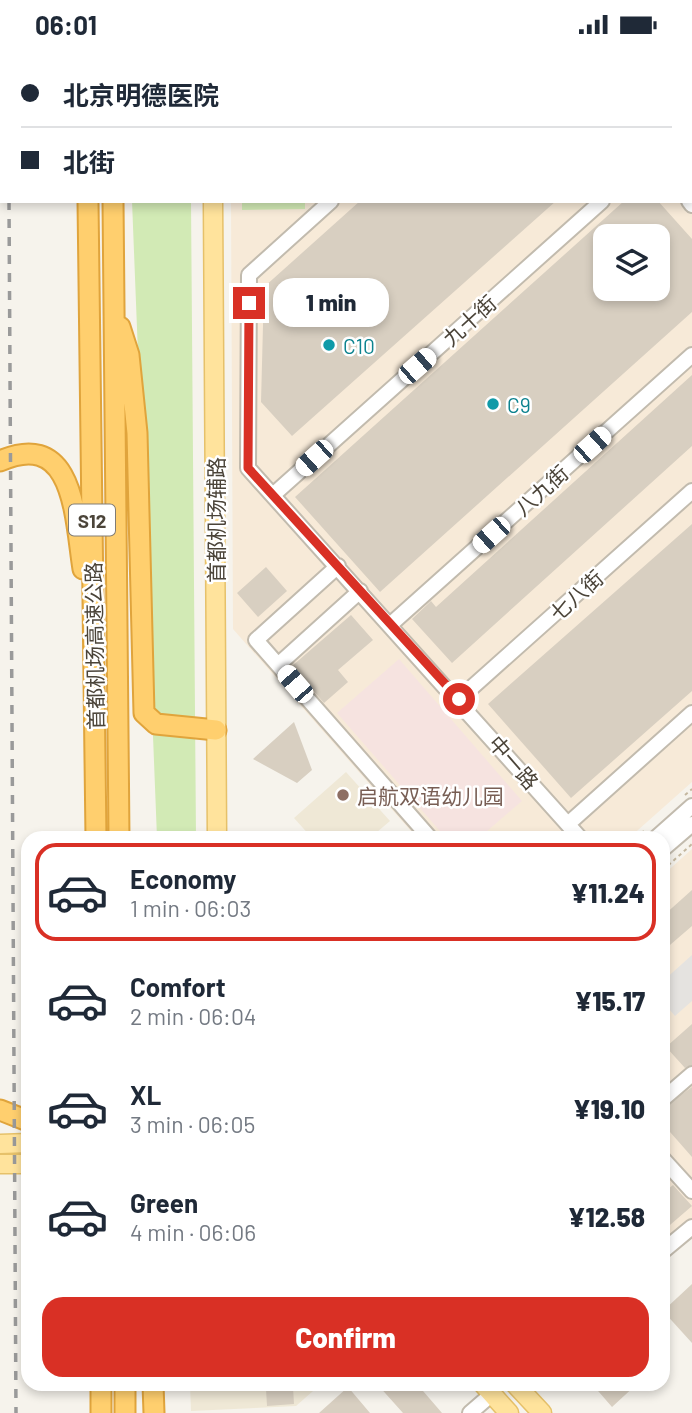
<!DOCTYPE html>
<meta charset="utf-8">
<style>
:root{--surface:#fff;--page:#f6f6f7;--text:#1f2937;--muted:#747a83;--line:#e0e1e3;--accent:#d93025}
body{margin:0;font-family:Barlow,"Noto Sans SC",sans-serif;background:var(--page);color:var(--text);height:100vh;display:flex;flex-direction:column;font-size:26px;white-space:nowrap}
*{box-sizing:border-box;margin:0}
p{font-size:23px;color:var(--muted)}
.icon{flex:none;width:38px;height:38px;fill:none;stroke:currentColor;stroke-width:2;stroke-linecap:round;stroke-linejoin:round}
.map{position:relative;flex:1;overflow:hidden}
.sheet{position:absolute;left:21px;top:782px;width:649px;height:560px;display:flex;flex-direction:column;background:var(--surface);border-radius:21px;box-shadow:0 4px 10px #0003}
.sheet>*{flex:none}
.top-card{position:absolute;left:0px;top:0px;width:693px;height:154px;box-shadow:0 4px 10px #0003;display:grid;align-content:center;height:154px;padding:0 21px;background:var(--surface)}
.fabs{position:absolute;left:593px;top:175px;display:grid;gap:14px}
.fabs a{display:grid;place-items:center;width:77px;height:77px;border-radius:14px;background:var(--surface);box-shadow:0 4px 10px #0003;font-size:35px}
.end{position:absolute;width:32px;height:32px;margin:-16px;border:9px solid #d93025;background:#fff;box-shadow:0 0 0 4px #fff}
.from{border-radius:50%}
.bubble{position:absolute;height:49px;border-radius:21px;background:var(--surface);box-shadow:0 4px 10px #0003;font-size:23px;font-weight:800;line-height:49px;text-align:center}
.car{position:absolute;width:21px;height:42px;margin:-21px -10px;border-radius:9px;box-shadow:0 0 5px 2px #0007;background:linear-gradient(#fff 24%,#345 0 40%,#fff 0 76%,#345 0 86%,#fff 0)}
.top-card b{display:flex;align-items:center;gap:24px;height:66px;font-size:26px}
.top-card b+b{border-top:2px solid var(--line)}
.top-card i{width:18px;height:18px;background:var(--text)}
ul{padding:12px 0 0;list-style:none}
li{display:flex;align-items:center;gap:21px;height:98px;margin:0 14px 10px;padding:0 7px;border:4px solid transparent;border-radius:21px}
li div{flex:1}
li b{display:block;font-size:26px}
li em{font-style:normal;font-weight:800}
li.selected{border-color:var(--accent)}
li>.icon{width:63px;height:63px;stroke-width:1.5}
.button{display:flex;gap:14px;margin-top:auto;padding:14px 21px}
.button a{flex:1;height:80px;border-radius:21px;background:var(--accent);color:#fff;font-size:28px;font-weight:800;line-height:80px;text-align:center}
.status{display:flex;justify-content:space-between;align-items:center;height:49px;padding:0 35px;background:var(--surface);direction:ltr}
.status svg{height:19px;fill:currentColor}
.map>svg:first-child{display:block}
</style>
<div class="status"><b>06:01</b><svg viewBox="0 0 49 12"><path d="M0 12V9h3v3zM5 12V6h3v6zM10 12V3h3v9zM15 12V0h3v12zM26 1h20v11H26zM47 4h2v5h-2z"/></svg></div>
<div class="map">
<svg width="692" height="1364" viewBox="0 0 692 1364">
<rect width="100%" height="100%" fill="#f6f3ec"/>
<path fill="#f7ead8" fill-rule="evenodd" d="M230,0h462v733l-63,56h-212l-184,-209 -2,-428h460v-150zM606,187h52v53h-52z
M692,800v369l-29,25v-368z"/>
<path fill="#efe8d6" d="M346,723l44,49 -20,17h-58l-18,-20z
M190,1335h131l-25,22 -105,5z"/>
<path fill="#f6e3e0" d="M399,610l123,142 -43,37h-33l-109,-125z"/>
<path fill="#d2eab5" d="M132,152h59l5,637h-39z
M242,152h63v8l-63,1z"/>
<path fill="#e5e3e0" d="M357,0h133l-133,2z
M692,906v46l-17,15 -12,-14v-21z"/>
<path fill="#d8cfc1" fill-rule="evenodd" d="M360,152h196l-264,235 -31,-34 3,-115z
M624,152h34l34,38v73l-312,280 -85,-95zM606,187h52v53h-52z
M692,326v71l-240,217 -40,-44 19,-18 5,6z
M692,475v167l-121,107 -83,-94z
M266,518l21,24 -29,26 -21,-24z
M351,566l22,25 -35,30 10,12 -24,21 -32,-37z
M294,673l18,48 -15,13 -44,-24z
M692,841v36l-29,25v-35z
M692,975v41l-7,3 -19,-21z
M692,1038v70l-29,-33v-16z
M673,1136l19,21 -29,25v-38z
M692,1235v59l-29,-32z
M377,1335h40l25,29h-39z
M592,1335h45l-25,23z
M293,1338l1,17 -27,2 -1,-17z
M348,1338l22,26h-51z"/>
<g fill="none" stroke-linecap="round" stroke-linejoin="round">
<defs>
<path id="minor" d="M555,0l1,2
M498,2l2,-2
M331,152l-82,74 -1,193 332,370
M689,152l3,4
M273,446l329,-294
M338,517l-82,74 174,198
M390,576l302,-270
M278,616l82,-74
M459,650l233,-208
M568,775l124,-111
M656,789l36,-32
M663,800l29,-25
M663,1050l29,-25
M663,1110l29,32
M663,1202l29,-24
M470,1364l22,-19"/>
<path id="major" d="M212,0v2
M213,152l4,637
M0,1095l28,-1
M0,1115h28
M483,1335l26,29
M515,1335l27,29"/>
<path id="highway" d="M85,0v2
M112,0v2
M88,152l8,637
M113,152l6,637
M120,278l9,28 8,78 7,280 12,11 60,6
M0,412c75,-33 75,58 83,108
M0,1061l28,11
M101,1335v29
M125,1335v29
M153,1335l1,29"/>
</defs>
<use href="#minor" stroke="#c2bbae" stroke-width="18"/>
<use href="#major" stroke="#e6c16a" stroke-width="21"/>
<use href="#highway" stroke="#e0a43c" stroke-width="23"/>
<path stroke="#c4b79f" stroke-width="2" stroke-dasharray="3.5 3.5" stroke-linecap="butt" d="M685,746l7,-6
M636,789l8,-7
M663,821l29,-26"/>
<use href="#minor" stroke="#fff" stroke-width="14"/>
<use href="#major" stroke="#ffe39c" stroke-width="18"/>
<use href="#highway" stroke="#ffcf6e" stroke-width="19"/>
<path stroke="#9a9a9a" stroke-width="3.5" stroke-dasharray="9 9" stroke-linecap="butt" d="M7,0v2
M9,152l7,1212"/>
</g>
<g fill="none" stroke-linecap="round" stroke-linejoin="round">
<path stroke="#d93025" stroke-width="9" d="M249,254l-1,165 211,231"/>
</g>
<g fill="#0f9aa8" stroke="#fff" stroke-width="2.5">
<circle cx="329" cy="296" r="7"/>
<circle cx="493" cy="355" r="7"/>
</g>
<circle fill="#8d6e63" stroke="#fff" stroke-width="2.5" cx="343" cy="746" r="7"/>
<g text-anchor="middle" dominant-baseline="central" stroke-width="5" stroke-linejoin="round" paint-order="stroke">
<rect fill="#fff" stroke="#817c74" stroke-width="2" x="69" y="455.5" width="46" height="31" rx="5"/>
<g font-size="19" font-weight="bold" fill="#4b4439">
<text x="92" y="471">S12</text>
</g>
<g font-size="21" fill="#4b4439" stroke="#fff">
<text transform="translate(469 271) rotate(-42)">九十街</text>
<text transform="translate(541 441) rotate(-42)">八九街</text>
<text transform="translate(215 471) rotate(-90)">首都机场辅路</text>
<text transform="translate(576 546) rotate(-42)">七八街</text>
<text transform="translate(94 597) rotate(-91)">首都机场高速公路</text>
<text transform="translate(514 713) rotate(49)">中一路</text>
</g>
<g font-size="21" fill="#0d838f" stroke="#fff" text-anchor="start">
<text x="343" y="296">C10</text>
<text x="507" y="355">C9</text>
</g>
<g font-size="21" fill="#785e54" stroke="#fff" text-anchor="start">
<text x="357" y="746">启航双语幼儿园</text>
</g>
</g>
</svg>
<div class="fabs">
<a><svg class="icon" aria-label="layers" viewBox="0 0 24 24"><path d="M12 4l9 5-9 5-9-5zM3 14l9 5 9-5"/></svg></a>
</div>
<i class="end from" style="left:459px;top:650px"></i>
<i class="end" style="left:249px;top:254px"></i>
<div class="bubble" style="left:273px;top:229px;width:116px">1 min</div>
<i class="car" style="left:417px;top:317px;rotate:49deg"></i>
<i class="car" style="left:592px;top:396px;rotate:48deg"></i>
<i class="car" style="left:314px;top:409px;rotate:228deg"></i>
<i class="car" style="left:491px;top:486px;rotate:228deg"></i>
<i class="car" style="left:295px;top:635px;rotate:319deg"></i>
<div class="top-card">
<b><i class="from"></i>北京明德医院</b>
<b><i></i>北街</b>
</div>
<section class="sheet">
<ul>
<li class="selected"><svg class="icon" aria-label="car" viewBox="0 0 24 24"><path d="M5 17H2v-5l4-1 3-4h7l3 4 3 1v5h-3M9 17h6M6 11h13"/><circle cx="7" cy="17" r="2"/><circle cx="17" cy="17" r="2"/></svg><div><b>Economy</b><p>1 min · 06:03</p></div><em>¥11.24</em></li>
<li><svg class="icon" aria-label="car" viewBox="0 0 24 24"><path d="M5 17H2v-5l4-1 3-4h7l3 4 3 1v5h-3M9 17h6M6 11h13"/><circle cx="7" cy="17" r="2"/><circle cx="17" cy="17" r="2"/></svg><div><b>Comfort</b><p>2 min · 06:04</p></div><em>¥15.17</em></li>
<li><svg class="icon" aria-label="car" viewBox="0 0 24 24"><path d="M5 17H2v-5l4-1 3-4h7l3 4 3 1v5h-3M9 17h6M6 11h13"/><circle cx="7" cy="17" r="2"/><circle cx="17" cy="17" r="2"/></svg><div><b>XL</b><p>3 min · 06:05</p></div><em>¥19.10</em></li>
<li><svg class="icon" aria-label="car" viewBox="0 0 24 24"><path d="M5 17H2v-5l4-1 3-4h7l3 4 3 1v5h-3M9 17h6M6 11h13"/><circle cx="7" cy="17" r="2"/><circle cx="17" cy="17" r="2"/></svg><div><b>Green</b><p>4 min · 06:06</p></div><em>¥12.58</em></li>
</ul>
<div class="button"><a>Confirm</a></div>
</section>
</div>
